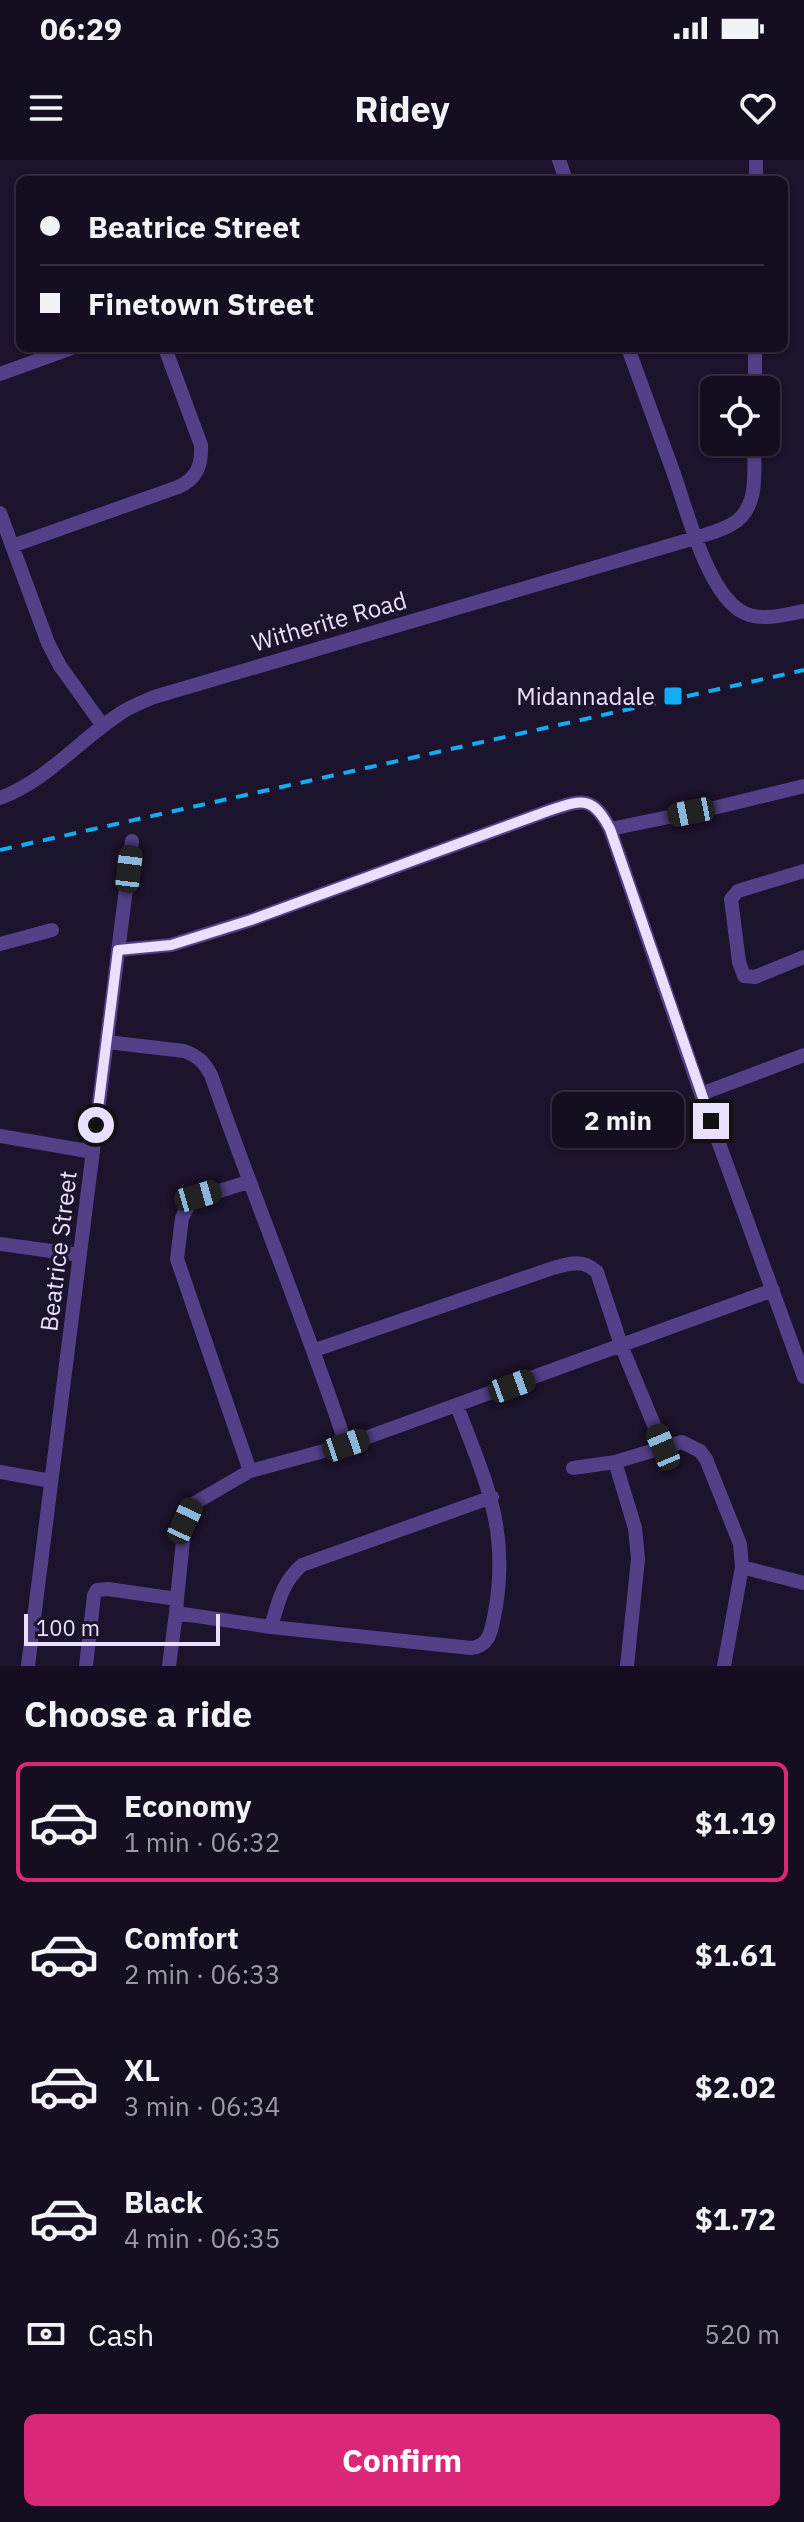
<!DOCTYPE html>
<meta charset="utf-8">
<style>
:root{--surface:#150e21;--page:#1e172a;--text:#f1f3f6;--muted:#9d9ca5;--line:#342e3f;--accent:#db2777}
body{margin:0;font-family:"IBM Plex Sans",sans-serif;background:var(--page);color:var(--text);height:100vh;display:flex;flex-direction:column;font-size:30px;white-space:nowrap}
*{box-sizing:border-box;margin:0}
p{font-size:26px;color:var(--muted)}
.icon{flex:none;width:44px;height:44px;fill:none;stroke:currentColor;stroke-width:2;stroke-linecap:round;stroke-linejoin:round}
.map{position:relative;height:1506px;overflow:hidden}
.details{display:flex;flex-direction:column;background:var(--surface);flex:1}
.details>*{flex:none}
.banner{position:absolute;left:16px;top:16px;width:772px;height:176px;border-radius:12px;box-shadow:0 2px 6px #0004,0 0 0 2px var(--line);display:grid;align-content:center;height:176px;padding:0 24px;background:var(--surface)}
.fabs{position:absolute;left:700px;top:216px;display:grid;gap:16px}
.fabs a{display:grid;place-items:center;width:80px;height:80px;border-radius:12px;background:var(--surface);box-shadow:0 2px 6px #0004,0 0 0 2px var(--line);font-size:40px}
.scale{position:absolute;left:24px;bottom:20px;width:196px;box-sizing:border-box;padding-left:8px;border:4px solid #e9dffe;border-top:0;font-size:22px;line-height:28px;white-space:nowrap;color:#e9dffe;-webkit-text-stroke:6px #1c132c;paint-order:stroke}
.end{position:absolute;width:36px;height:36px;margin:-18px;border:10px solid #e9dffe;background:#111;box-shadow:0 0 0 4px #111}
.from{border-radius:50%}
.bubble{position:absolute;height:56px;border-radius:12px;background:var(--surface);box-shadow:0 2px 6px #0004,0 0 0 2px var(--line);font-size:26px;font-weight:700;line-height:56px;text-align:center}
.car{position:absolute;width:24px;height:48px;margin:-24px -12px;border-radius:10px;box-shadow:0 0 6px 2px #0007;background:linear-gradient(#222 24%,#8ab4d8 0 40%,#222 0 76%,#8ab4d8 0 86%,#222 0)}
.banner b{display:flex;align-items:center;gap:28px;height:76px;font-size:30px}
.banner b+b{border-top:2px solid var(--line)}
.banner i{width:20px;height:20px;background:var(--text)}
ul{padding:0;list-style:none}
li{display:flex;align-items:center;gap:24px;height:120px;margin:0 16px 12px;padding:0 8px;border:4px solid transparent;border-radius:12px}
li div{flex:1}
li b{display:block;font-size:30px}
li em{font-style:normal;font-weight:700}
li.selected{border-color:var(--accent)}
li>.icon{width:72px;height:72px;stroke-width:1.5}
h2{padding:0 24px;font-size:36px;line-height:96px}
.pay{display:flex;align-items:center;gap:20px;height:88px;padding:0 24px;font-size:30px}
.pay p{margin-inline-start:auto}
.button{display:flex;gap:16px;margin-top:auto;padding:16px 24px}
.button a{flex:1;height:92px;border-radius:12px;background:var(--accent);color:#fff;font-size:32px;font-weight:700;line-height:92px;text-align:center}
.status{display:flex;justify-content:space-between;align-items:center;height:56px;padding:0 40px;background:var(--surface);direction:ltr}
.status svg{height:22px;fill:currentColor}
header{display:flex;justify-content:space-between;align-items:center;height:104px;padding:0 24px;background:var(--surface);font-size:36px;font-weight:700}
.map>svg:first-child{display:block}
</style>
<div class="status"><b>06:29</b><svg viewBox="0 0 49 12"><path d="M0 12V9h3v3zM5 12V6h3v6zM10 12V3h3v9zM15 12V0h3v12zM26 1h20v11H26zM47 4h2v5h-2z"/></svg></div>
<header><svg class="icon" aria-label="menu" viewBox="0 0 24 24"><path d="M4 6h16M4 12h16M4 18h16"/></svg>Ridey<svg class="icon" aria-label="heart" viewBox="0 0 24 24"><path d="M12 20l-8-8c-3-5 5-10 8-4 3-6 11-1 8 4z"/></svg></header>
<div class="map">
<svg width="804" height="1506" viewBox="0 0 804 1506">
<rect width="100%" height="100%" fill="#1c132c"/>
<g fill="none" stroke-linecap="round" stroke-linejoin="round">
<path stroke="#534089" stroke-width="14" d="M559,0l7,20
M756,20v-20
M628,188c15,42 31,84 46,126 13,37 32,113 65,136 19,13 44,5 65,1
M0,214l72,-26
M755,230v-42
M0,353l48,130 12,23 43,60
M12,386l166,-59c19,-8 24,-22 23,-42l-36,-97
M0,638c48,-18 79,-58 121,-85 10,-7 22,-11 33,-16l541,-159c12,-4 26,-7 37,-14 28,-15 22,-55 22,-82
M610,669l108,-22 86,-21
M804,711l-66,20 -7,8 8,63 5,14 11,1 49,-20
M0,784l52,-14
M118,790l53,-5 80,-25 297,-109c33,-11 44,-17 62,18l91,265 103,283
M107,882l77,9c14,5 20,11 27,24 43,124 94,245 135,370
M701,934l103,-39
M0,976l93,16
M248,1022l-57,18 -9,18 -5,41 73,212
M0,1084l80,11
M315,1190l238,-82c18,-5 30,-9 44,4l24,73 42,102
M573,1308l42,-6
M0,1312l51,9
M177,1439l-1,14 95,14 200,21c18,-2 20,-16 23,-31 17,-85 -8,-135 -37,-211
M271,1467c7,-24 11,-45 31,-62l190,-68
M28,1506l104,-825
M86,1506l8,-71 3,-5 11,-1 69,10 8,-78 8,-17 57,-33 96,-26 427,-155
M169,1506l7,-53
M627,1506l11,-107 -3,-31 -20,-66 67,-20 18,9 6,8 34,85 2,23 62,16
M724,1506l18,-99"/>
<path stroke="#12adf6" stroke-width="4" stroke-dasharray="12 10" stroke-linecap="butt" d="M0,690l804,-180"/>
</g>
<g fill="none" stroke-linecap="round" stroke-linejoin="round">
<path stroke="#e9dffe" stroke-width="10" d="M96,965l22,-175 53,-5 80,-25 297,-109c33,-11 44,-17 62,18l101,292"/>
</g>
<rect fill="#12adf6" stroke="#1c132c" stroke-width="3" x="663" y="526" width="20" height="20" rx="4"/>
<g text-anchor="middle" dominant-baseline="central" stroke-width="6" stroke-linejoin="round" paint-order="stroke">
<g font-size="24" fill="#e9dffe" stroke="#1c132c">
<text transform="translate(329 461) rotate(-16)">Witherite Road</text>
<text transform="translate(58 1091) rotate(-83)">Beatrice Street</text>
</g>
<g font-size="24" fill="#e9dffe" stroke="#1c132c" text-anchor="end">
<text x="655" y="536">Midannadale</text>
</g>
</g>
</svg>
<div class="fabs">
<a><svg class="icon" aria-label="locate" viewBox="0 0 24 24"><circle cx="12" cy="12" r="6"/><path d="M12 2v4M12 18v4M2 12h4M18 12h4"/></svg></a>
</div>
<div class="scale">100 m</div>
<i class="end from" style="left:96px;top:965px"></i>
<i class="end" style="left:711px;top:961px"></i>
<div class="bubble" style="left:552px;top:932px;width:132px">2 min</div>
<i class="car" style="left:691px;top:652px;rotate:259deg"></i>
<i class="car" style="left:129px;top:709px;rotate:7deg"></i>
<i class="car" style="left:198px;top:1036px;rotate:74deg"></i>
<i class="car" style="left:512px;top:1226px;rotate:70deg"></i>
<i class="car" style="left:346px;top:1285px;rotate:71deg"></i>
<i class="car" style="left:663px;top:1287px;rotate:337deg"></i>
<i class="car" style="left:185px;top:1361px;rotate:25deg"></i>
<div class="banner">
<b><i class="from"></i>Beatrice Street</b>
<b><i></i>Finetown Street</b>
</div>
</div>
<section class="details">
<h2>Choose a ride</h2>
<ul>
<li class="selected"><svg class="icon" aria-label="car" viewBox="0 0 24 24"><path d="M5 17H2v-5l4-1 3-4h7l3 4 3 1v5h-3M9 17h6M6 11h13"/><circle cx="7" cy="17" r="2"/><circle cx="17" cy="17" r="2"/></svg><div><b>Economy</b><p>1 min · 06:32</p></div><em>$1.19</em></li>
<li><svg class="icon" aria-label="car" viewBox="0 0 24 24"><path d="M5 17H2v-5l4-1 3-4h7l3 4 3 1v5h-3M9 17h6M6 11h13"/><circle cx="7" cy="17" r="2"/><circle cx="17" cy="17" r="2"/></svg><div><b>Comfort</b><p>2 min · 06:33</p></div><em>$1.61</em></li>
<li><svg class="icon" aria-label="car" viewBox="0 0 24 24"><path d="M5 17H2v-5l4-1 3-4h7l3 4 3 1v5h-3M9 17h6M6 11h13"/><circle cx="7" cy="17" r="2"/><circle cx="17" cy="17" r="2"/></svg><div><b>XL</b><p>3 min · 06:34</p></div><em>$2.02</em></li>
<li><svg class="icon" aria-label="car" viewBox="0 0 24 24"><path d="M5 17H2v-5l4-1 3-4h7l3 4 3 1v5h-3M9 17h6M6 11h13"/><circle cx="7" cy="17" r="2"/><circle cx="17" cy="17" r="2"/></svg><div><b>Black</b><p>4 min · 06:35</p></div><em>$1.72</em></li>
</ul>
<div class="pay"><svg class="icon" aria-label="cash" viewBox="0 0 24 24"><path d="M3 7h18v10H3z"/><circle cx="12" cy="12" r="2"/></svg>Cash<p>520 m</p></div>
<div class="button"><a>Confirm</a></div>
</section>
